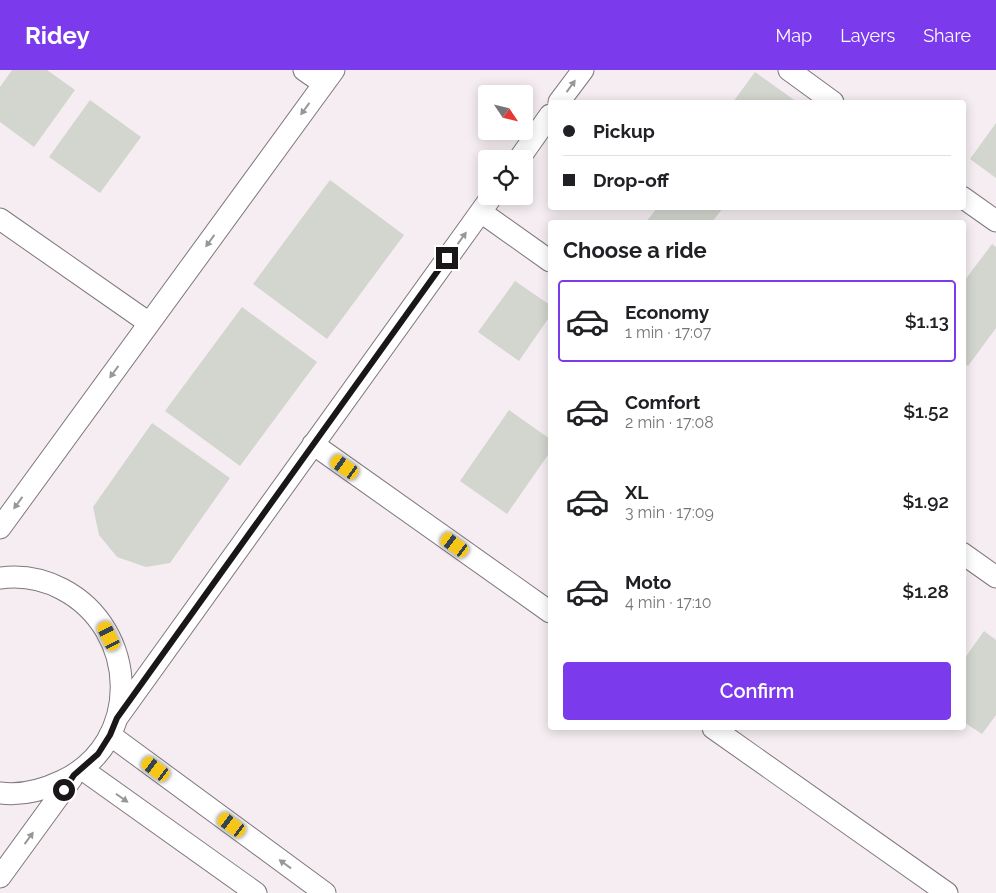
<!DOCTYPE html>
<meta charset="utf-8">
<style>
:root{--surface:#fff;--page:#f6f6f6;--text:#202124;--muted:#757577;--line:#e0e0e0;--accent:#7c3aed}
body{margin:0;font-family:Raleway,sans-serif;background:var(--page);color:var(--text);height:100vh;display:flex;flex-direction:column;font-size:19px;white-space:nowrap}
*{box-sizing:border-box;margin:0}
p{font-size:16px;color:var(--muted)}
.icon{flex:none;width:28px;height:28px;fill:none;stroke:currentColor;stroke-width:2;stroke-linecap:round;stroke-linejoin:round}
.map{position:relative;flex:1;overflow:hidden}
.side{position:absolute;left:548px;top:150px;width:418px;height:510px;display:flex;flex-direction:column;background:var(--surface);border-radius:5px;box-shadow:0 2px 12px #0003}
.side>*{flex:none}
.top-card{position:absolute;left:548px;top:30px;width:418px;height:110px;border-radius:5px;box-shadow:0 2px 12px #0003;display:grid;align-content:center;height:110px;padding:0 15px;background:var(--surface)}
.needle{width:32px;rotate:125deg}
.tools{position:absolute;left:478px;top:15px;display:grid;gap:10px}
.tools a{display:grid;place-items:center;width:55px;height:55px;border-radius:5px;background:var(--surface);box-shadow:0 2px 12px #0003;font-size:25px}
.end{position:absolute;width:22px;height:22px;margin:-11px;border:6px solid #1a1719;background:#fff;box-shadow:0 0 0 2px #fff}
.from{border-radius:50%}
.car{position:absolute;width:15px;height:30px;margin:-15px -8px;border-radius:6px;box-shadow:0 0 4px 1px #0007;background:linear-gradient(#f5c518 24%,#345 0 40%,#f5c518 0 76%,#345 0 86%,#f5c518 0)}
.top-card b{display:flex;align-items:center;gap:18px;height:48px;font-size:19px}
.top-card b+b{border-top:1px solid var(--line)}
.top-card i{width:12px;height:12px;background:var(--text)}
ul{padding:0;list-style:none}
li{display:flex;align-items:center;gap:15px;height:82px;margin:0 10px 8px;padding:0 5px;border:2px solid transparent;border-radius:5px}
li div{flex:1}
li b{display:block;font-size:19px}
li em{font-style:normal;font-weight:600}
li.selected{border-color:var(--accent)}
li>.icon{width:45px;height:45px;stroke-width:1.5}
h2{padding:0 15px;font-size:22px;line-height:60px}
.primary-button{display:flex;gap:10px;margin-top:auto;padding:10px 15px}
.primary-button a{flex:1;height:58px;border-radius:5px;background:var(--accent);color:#fff;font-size:20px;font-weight:600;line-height:58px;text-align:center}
header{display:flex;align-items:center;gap:30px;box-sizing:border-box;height:70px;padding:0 25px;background:var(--accent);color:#fff}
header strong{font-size:24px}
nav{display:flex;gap:28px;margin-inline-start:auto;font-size:18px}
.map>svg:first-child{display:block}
</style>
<header>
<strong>Ridey</strong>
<nav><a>Map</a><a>Layers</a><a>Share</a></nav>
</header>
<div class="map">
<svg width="996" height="823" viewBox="0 0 996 823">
<rect width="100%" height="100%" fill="#f5edf1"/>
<path fill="#d3d6ce" d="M12,0h35l28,20 -41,57 -34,-25v-35z
M755,2l42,30h-64z
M90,30l51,37 -41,56 -51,-36z
M996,53v55l-26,-19z
M330,110l74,55 -77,104 -74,-55z
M657,138h66l-11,14h-66z
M992,174l4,3v81l-28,38 -6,-4v-78z
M515,211l35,24v11l-31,45 -41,-29z
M242,237l75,55 -77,104 -75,-55z
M509,340l41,29v13l-43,62 -47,-33z
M152,353l78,55 -60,85 -24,4 -29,-10 -18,-22 -6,-28z
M984,561l12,9v75l-14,19 -20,-13v-59z"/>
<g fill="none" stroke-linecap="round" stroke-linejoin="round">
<defs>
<path id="minor" d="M304,0l20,14
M789,0l44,32
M559,32l24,-32
M519,89l31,-44
M962,127l34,24
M481,142l69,49
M0,149l149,104
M313,374l237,168
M0,458l334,-458
M962,483l34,24
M0,508c22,-3 43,1 62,11 77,40 81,154 0,192 -19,9 -40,15 -62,12
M117,648l375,-522
M713,658l234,165
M110,665l215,158
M82,699l174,124
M0,807l72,-99"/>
</defs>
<use href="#minor" stroke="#80787c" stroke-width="23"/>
<use href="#minor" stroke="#fff" stroke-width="21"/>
</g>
<defs><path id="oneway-solid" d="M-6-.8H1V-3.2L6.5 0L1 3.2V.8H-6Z" transform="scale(1.25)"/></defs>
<g fill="#989798">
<use href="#oneway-solid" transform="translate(571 16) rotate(-54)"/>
<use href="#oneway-solid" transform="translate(305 39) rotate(126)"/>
<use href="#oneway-solid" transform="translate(462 168) rotate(-54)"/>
<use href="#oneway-solid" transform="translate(210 171) rotate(126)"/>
<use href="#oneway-solid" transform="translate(114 302) rotate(126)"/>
<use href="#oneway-solid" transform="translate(18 433) rotate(126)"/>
<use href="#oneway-solid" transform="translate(122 728) rotate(35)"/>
<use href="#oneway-solid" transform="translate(29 768) rotate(-54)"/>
<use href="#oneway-solid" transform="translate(285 794) rotate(-144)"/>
</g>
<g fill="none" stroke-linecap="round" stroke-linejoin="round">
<path stroke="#1a1719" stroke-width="6" d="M64,720l10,-15 24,-21 12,-19 7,-17 330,-460"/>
</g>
</svg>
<div class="tools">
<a><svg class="needle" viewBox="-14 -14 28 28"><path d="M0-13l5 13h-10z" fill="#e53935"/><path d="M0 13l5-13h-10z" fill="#757577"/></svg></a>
<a><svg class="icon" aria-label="locate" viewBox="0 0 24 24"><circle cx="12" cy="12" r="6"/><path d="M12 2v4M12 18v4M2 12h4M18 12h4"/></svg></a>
</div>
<i class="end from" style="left:64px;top:720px"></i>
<i class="end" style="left:447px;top:188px"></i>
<i class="car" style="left:345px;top:397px;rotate:305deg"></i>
<i class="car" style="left:455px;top:475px;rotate:306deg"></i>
<i class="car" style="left:109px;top:566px;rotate:334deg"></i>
<i class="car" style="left:156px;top:699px;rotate:306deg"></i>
<i class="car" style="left:232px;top:755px;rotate:306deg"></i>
<div class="top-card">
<b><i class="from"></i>Pickup</b>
<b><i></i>Drop-off</b>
</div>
<section class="side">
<h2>Choose a ride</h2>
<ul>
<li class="selected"><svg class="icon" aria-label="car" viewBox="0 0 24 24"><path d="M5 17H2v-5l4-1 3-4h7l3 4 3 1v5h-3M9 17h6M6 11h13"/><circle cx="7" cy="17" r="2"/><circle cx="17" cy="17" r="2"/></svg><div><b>Economy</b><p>1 min · 17:07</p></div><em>$1.13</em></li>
<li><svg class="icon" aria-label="car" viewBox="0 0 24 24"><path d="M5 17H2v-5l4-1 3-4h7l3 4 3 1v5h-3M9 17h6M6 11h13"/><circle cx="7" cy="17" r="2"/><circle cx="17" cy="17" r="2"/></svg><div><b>Comfort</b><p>2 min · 17:08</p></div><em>$1.52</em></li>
<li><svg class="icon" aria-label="car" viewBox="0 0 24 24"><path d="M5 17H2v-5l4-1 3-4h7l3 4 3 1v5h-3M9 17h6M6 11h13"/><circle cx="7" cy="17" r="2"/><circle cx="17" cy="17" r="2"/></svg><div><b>XL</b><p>3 min · 17:09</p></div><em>$1.92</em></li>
<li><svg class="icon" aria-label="car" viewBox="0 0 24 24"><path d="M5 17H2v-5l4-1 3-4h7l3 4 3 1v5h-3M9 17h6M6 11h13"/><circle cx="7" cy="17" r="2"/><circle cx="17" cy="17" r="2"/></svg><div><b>Moto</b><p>4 min · 17:10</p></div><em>$1.28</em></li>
</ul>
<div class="primary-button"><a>Confirm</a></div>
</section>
</div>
